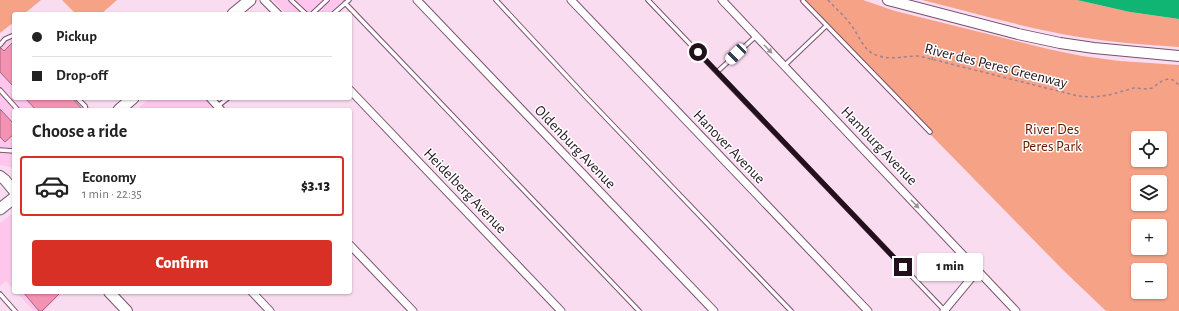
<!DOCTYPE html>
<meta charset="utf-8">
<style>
:root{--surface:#fff;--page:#f2f2f2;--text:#222;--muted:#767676;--line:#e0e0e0;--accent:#d93025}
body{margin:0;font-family:"Alegreya Sans",sans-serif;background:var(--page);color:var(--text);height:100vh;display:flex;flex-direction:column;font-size:15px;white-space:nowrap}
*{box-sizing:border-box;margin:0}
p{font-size:13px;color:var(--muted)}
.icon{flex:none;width:22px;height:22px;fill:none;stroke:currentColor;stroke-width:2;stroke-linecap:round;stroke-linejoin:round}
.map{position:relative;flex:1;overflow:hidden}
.details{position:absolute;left:12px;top:108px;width:340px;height:186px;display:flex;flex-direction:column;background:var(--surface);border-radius:4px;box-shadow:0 1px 3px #0004}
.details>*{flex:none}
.guide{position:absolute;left:12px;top:12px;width:340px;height:88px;border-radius:4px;box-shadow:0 1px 3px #0004;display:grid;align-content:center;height:88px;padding:0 20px;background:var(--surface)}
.tools{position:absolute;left:1131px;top:131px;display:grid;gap:8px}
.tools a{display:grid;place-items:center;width:36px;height:36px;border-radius:4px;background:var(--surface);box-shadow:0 1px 3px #0004;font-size:20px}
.end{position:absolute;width:18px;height:18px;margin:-9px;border:5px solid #22111d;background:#fff;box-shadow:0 0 0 2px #fff}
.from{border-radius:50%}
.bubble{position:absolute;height:28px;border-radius:4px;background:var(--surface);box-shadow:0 1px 3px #0004;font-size:13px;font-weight:800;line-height:28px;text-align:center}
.car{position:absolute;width:12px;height:24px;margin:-12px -6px;border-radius:5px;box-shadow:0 0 3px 1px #0007;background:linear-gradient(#fff 24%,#345 0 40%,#fff 0 76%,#345 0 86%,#fff 0)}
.guide b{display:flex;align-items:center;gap:14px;height:38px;font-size:15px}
.guide b+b{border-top:1px solid var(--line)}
.guide i{width:10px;height:10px;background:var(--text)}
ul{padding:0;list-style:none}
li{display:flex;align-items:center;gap:12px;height:60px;margin:0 8px 6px;padding:0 12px;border:2px solid transparent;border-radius:4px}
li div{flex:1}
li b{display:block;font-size:15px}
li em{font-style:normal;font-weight:800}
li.selected{border-color:var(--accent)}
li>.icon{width:36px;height:36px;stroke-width:1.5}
h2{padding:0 20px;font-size:18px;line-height:48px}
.action{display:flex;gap:8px;margin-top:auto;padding:8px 20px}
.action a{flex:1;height:46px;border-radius:4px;background:var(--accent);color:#fff;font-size:16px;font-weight:800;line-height:46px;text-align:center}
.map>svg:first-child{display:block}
</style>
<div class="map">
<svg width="1179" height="311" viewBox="0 0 1179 311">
<rect width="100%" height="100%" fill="#fadcf0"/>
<path fill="#fec6ec" d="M273,0h72l-17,14h-42z
M14,31v67h67l12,12h-79v58l-14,-3v-123z
M150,98h54l11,11 -79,1z
M14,212v78l-8,-9 -6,5v-63z
M16,292h48l-20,19h-10z"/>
<path fill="#f6a287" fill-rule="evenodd" d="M0,0h41l-17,14h-10v8l-14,11z
M62,0h55l-16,14h-25z
M799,0h64l32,11 153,38 34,7 38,5 59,4v246h-73l-44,-42zM1138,138h22v22h-22zM1138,182h22v22h-22zM1138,226h22v22h-22zM1138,270h22v22h-22z
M922,0h155l53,12 49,7v28c-33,-2 -67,-5 -100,-10 -53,-9 -105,-24 -157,-37z"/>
<path fill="#10b473" d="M1077,0h102v19l-49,-7z"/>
<path fill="#f492b4" stroke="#9d697a" d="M14,41v46l-14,-15v-24h1l3,3z
M25,98h47l11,12h-47z
M0,109l14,15v10l-9,8 -5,-5z
M23,292h38l-19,19h-3z"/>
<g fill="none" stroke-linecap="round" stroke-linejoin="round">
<defs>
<path id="lane" d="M291,0l15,14
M496,0l90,97 205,214
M648,0l296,310
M803,1l127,131
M345,3l294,308
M312,14l15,-14
M333,14l16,-14
M0,45l5,-6 9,-4
M784,66l42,-40
M717,72l39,-36
M0,90l18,20
M77,98l8,8 1,4
M218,106l10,-8
M0,150l14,1
M0,294l15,17"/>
<path id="street" d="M264,0l14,14
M417,0l297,311
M571,0l297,311
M722,0l294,311
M350,90l211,221
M210,98l11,12
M350,245l63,66
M252,292l18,19
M944,311l34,-41"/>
<path id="secondary" d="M888,0l130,34 42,9 34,5 85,8
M0,176l5,4 9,11
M109,292l18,19"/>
<path id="primary" d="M233,14l17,-14
M119,110l14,-12
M0,209l14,-11"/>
</defs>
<use href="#lane" stroke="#79506d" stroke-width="5.5"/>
<use href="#street" stroke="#79506d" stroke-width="9"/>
<use href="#secondary" stroke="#79506d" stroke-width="12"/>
<use href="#primary" stroke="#79506d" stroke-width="13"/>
<path stroke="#9c8394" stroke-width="1.5" stroke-dasharray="3 3" stroke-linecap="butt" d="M828,0c7,8 17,16 23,25 9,11 12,27 28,31 13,4 26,0 40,0l159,40 15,1 16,-2 25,-7 13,1 5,-1 10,-7 6,-2 5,1 6,5
M932,60l4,-18"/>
<use href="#lane" stroke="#fff" stroke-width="3.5"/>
<use href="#street" stroke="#fff" stroke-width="7"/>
<use href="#secondary" stroke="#fff" stroke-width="10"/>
<use href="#primary" stroke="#fff" stroke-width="11"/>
</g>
<defs><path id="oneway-solid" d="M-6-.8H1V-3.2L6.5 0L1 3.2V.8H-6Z"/></defs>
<g fill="#9c9499">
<use href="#oneway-solid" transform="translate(768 49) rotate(46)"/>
<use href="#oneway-solid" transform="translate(915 204) rotate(46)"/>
</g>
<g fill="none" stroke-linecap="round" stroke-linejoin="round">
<path stroke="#22111d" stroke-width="5" d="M698,52l205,215"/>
</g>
<g text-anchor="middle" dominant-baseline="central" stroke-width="3" stroke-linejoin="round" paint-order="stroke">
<g font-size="15" fill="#22111d" stroke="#fff">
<text transform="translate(996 66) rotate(14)">River des Peres Greenway</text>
<text transform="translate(879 146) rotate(46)">Hamburg Avenue</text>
<text transform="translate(575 147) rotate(46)">Oldenburg Avenue</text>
<text transform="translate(729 147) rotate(46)">Hanover Avenue</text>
<text transform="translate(465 191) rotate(46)">Heidelberg Avenue</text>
</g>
<g font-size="15" fill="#641a00" stroke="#fff">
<text x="1052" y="129">River Des<tspan x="1052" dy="17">Peres Park</tspan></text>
</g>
</g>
</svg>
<div class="tools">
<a><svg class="icon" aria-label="locate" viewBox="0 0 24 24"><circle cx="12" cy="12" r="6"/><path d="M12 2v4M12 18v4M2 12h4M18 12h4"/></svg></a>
<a><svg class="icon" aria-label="layers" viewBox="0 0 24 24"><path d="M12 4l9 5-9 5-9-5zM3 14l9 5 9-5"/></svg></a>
<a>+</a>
<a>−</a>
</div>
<i class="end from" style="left:698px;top:52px"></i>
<i class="end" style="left:903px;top:267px"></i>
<div class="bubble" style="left:917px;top:253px;width:66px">1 min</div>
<i class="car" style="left:736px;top:54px;rotate:226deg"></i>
<div class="guide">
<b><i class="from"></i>Pickup</b>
<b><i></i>Drop-off</b>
</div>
<section class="details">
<h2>Choose a ride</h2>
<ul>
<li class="selected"><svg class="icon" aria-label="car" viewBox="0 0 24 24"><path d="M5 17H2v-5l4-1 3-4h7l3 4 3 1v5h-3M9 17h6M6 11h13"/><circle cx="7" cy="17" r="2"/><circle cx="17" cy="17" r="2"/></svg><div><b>Economy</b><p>1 min · 22:35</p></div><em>$3.13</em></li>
</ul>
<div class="action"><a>Confirm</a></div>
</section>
</div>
